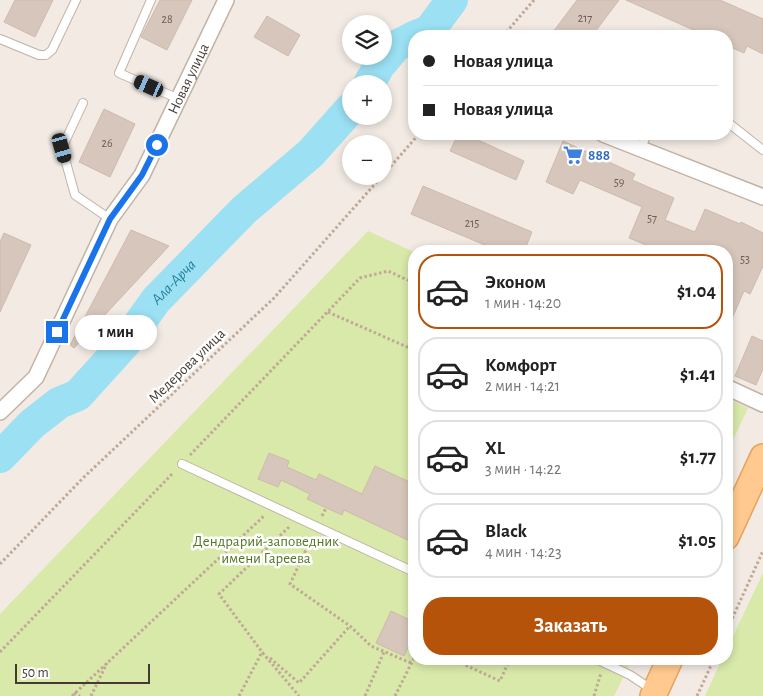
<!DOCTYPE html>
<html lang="ru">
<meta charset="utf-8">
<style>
:root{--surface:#fff;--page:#f6f6f6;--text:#222;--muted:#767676;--line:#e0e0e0;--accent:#b45309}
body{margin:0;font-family:"Alegreya Sans",sans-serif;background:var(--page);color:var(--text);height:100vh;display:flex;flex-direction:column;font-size:19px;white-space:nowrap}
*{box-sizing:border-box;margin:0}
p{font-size:16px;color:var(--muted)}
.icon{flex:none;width:28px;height:28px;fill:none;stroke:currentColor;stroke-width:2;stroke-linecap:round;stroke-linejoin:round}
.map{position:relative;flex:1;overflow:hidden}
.sheet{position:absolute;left:408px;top:245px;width:325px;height:420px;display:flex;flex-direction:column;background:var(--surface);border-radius:20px;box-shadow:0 2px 8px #0003}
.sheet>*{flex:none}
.banner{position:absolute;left:408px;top:30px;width:325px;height:110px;border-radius:20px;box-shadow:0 2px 8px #0003;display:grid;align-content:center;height:110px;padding:0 15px;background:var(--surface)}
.tools{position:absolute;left:342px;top:15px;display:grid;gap:10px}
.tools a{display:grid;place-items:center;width:50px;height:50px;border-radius:50%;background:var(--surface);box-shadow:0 2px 8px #0003;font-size:25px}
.scale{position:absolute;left:15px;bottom:12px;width:135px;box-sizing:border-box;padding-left:5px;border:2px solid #443a33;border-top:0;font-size:14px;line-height:18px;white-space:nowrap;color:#443a33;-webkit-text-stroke:4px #fff;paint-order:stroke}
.end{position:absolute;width:22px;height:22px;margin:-11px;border:6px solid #1a73e8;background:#fff;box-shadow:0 0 0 2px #fff}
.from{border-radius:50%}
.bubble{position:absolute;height:35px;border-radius:18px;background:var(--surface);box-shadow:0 2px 8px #0003;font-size:16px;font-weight:700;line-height:35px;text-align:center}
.car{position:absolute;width:15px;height:30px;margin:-15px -8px;border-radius:6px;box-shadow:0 0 4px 1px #0007;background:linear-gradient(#222 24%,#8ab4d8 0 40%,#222 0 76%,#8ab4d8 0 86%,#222 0)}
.banner b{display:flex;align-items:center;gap:18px;height:48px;font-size:19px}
.banner b+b{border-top:1px solid var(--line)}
.banner i{width:12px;height:12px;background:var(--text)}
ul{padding:9px 0 0;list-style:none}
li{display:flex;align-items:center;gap:15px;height:75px;margin:0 10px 8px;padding:0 5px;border:2px solid var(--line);border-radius:20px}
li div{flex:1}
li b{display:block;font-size:19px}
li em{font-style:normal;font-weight:700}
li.selected{border-color:var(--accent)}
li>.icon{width:45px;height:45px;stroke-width:1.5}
.button{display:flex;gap:10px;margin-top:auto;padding:10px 15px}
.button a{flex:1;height:58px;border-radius:20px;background:var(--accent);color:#fff;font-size:20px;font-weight:700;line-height:58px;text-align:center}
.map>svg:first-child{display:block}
</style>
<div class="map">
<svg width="763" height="696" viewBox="0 0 763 696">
<rect width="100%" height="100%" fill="#f2eae3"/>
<path fill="#d9e9a9" d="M368,231l46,21v407h218l-18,37h-614v-82z
M726,398l22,10 -22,47z
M763,573v123h-58l17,-37h4v-8z"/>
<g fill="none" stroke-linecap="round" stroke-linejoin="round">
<g stroke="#9be0f3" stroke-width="32">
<path d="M416,36l13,-5 23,-31"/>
<path d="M369,84l10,-18 17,-20 18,-9"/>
<path id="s1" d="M0,457l32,-33 27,-21 19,-8 48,-53 30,-42 88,-90 67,-57 40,-45"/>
</g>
</g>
<path fill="#d7c6bb" stroke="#cfbaab" d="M15,0h38l-18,37 -31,-15z
M160,0h32l-25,50 -26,-13z
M577,0h42l-27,36h-42z
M626,0h94l43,19v35l-16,-8 -3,7 -18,-8v-9h-19z
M267,16l33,19 -12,21 -34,-19z
M104,109l31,15 -25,53 -31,-15z
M458,134h7l59,27 -8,19 -66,-29z
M563,141l72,33 -3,6 42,18 -9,22 30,12 10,-23 35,15 1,-2 22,11v33l-13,28 -6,-3 -18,41v-81h-65l-32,-13 13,-31 -62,-27 -7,14 -27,-12z
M423,186l109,46 -8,19h-25l-88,-37z
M131,230l38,16 -95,102 -4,-3z
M4,233l27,12 -31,67v-70z
M752,336l11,5v28l-7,16 -21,-9z
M269,453l20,8 -2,6 29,13 3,-6 43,20 13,-28 39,18v59l-70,-33 -2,5 -35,-16 3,-5 -29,-14 -3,7 -20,-8z
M391,611l23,11v13l-10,21 -28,-13z"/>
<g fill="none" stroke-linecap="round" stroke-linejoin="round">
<defs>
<path id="service" d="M151,0l-32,73 60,26
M0,39l39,16h7l6,-5 24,-50
M83,103l-21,45 13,47 35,24
M726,121l37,29
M641,148l6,-14
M182,464l232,108
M596,659l34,16 21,14"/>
<g id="minor">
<path d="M603,134l160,63"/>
<path d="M726,387l37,17"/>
<path id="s2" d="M0,412l36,-35 74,-158 32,-44 84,-175"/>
</g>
<path id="primary" d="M726,537l37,-80
M653,696l17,-37"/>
</defs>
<use href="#service" stroke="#c1b3a8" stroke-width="10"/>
<use href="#minor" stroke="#c1b3a8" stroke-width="18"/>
<use href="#primary" stroke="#e8a25b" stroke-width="28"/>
<path stroke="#c0a996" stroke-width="3" stroke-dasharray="2.5 2.5" stroke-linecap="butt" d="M503,36l31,-36
M384,174l35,-40
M328,312l86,38
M190,455l170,-177 28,-7 26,12
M322,516l4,-8
M289,527l-70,67 43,58 37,44
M312,537l-22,47 60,42 21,20 40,17
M0,564l83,-86 191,-180 108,-122
M726,632l37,-81
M412,640l2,1
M0,652l173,-179
M270,658l29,25 51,-57
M452,659l48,22 10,-22
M74,693l6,3
M72,696l193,-181
M91,696l16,-33
M239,696l23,-44 1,1
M365,696l19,-44
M395,696l19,-38
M594,696l7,-23
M697,696l17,-37"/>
<use href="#service" stroke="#fff" stroke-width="8"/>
<use href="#minor" stroke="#fff" stroke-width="15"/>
<use href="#primary" stroke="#ffc98f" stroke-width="25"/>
</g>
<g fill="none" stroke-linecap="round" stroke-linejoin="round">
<path stroke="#1a73e8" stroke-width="6" d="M57,332l53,-113 32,-44 15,-30"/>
</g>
<defs>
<symbol id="supermarket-bare" viewBox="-9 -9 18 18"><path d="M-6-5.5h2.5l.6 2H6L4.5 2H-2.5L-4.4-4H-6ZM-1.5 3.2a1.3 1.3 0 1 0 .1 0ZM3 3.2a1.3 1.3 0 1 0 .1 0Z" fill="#3f7fe0" stroke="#fff" stroke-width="2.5" paint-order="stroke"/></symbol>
</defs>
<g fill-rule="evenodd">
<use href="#supermarket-bare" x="559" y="141" width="28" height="28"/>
</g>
<g text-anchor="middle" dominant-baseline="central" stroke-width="5" stroke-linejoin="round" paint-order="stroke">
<g font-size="12" fill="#695d55">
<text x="585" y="18">217</text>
<text x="167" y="19">28</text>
<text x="107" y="143">26</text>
<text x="619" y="182">59</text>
<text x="652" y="218">57</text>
<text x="472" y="223">215</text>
<text x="745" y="259">53</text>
</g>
<g font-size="15" fill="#443a33" stroke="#fff">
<text stroke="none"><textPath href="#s2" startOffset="386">Новая улица</textPath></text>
<text transform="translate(187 366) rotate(-44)">Медерова улица</text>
</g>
<g font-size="15" font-weight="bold" fill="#366cbe" stroke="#fff" text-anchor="start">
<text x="588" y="155">888</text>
</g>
<g font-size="15" fill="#547724" stroke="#fff">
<text x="266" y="541">Дендрарий-заповедник<tspan x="266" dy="17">имени Гареева</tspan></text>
</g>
<g font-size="16" font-style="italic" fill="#25809b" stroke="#fff">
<text stroke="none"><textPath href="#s1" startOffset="249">Ала-Арча</textPath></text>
</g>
</g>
</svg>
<div class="tools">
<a><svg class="icon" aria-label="layers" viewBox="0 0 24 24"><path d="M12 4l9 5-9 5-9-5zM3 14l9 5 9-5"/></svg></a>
<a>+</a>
<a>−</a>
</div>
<div class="scale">50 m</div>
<i class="end from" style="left:157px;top:145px"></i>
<i class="end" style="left:57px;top:332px"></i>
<div class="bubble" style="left:75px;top:315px;width:82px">1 мин</div>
<i class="car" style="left:149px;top:86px;rotate:294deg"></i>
<i class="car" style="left:62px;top:148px;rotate:164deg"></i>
<div class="banner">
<b><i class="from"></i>Новая улица</b>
<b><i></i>Новая улица</b>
</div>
<section class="sheet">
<ul>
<li class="selected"><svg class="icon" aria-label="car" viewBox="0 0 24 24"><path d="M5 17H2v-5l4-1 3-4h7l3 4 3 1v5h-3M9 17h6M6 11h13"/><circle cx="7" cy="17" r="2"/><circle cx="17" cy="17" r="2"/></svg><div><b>Эконом</b><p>1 мин · 14:20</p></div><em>$1.04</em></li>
<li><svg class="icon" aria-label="car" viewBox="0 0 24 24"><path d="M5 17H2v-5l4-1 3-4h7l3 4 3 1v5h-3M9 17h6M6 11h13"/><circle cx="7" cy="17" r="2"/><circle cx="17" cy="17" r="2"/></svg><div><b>Комфорт</b><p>2 мин · 14:21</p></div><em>$1.41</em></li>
<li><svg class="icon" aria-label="car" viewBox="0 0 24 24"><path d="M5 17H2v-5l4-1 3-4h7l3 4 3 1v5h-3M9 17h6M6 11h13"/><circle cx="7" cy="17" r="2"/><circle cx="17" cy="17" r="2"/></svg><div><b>XL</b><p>3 мин · 14:22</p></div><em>$1.77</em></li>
<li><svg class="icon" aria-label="car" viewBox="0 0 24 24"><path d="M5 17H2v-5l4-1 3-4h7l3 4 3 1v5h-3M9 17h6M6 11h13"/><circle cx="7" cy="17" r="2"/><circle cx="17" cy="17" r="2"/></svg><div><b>Black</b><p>4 мин · 14:23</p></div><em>$1.05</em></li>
</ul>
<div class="button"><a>Заказать</a></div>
</section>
</div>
